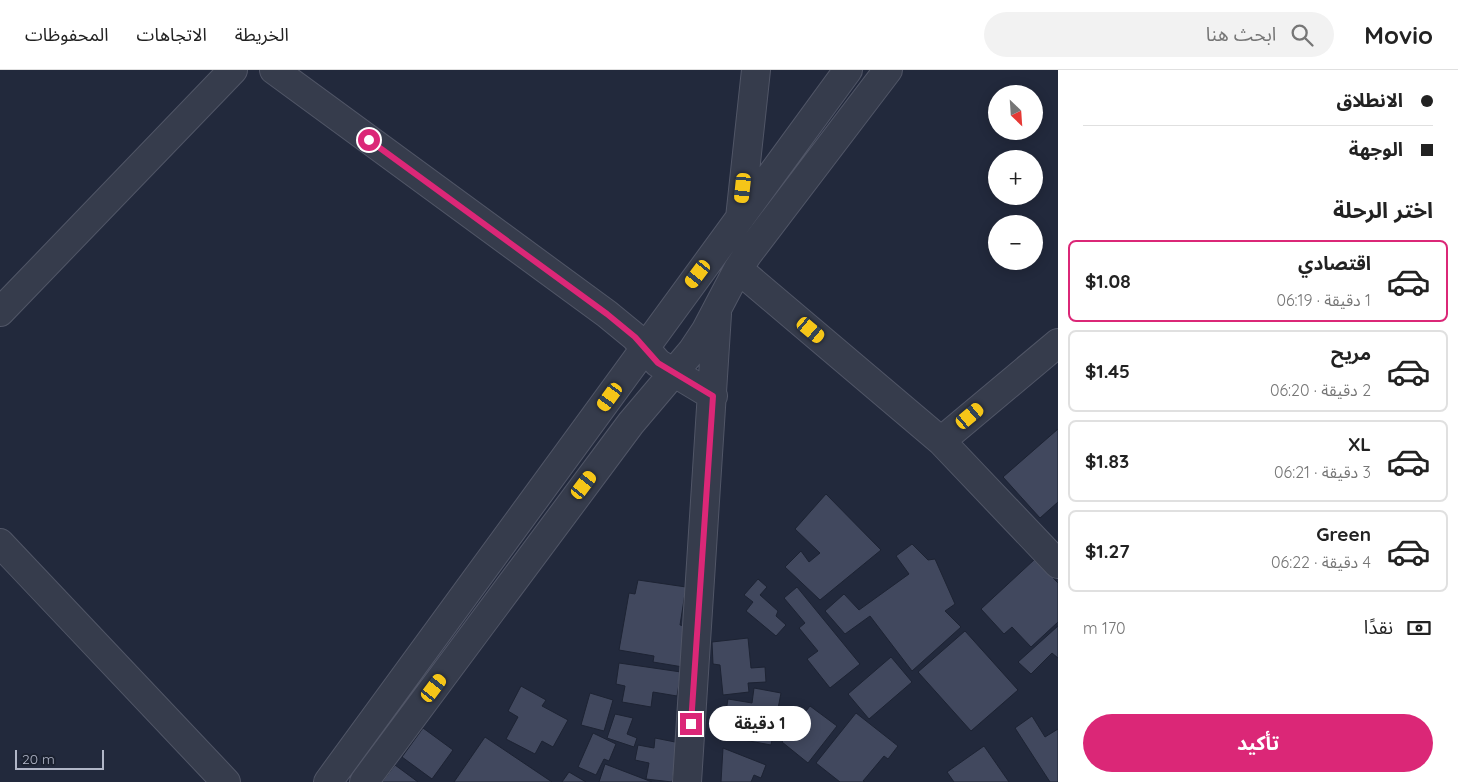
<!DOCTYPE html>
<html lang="ar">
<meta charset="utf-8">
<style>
:root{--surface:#fff;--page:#f2f2f2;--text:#222;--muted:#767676;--line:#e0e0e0;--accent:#db2777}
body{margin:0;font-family:Quicksand,"Noto Sans Arabic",sans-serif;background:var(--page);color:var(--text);direction:rtl;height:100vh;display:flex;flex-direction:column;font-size:19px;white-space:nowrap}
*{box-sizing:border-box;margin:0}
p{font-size:16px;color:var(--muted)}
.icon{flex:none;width:28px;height:28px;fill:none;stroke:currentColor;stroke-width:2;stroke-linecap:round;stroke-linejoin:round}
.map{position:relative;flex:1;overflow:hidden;direction:ltr}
.sheet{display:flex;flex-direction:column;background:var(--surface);width:400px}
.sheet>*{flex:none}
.top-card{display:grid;align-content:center;height:110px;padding:0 25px;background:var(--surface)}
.needle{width:32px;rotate:155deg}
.controls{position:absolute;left:988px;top:15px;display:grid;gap:10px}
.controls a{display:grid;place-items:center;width:55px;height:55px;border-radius:50%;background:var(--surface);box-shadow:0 2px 12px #0003;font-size:25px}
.scale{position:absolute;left:15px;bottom:12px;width:89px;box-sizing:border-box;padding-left:5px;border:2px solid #b1b6c7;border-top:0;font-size:14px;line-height:18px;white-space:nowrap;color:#b1b6c7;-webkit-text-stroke:4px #1b2130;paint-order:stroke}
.end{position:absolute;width:22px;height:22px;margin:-11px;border:6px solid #db2777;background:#fff;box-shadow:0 0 0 2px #fff}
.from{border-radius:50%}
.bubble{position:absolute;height:35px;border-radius:18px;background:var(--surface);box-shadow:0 2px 12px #0003;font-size:16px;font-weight:700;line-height:35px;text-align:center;direction:rtl}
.car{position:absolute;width:15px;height:30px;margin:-15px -8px;border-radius:6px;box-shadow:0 0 4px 1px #0007;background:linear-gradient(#f5c518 24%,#345 0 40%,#f5c518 0 76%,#345 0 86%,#f5c518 0)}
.top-card b{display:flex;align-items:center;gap:18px;height:48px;font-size:19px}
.top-card b+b{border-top:1px solid var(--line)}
.top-card i{width:12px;height:12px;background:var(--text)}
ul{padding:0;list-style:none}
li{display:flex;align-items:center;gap:15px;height:82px;margin:0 10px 8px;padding:0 15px;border:2px solid var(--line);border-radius:8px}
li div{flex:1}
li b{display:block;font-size:19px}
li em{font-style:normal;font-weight:700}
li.on{border-color:var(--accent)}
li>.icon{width:45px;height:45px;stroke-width:1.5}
h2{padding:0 25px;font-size:22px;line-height:60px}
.pay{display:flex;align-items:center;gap:12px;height:55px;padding:0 25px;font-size:19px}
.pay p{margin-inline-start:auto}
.primary-button{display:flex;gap:10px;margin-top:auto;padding:10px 25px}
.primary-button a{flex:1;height:58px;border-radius:30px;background:var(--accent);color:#fff;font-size:20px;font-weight:700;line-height:58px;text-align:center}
header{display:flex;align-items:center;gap:30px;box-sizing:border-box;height:70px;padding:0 25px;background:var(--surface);border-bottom:1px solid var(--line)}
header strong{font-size:24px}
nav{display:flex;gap:28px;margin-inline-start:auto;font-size:18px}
.search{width:350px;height:45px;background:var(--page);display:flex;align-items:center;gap:12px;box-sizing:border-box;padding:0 18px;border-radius:28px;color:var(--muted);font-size:19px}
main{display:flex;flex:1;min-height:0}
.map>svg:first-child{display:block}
</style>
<header>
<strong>Movio</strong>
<div class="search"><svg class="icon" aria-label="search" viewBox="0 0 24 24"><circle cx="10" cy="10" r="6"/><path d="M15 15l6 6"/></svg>ابحث هنا</div>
<nav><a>الخريطة</a><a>الاتجاهات</a><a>المحفوظات</a></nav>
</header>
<main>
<section class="sheet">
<div class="top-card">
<b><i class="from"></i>الانطلاق</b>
<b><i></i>الوجهة</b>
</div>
<h2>اختر الرحلة</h2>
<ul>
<li class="on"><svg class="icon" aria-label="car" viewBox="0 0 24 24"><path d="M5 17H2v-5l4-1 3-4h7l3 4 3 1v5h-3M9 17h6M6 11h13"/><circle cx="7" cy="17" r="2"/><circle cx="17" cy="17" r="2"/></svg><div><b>اقتصادي</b><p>1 دقيقة · 06:19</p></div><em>$1.08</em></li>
<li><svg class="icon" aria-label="car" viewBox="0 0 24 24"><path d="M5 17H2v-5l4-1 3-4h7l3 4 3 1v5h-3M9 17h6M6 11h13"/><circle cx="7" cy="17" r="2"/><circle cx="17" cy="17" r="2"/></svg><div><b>مريح</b><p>2 دقيقة · 06:20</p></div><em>$1.45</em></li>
<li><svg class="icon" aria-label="car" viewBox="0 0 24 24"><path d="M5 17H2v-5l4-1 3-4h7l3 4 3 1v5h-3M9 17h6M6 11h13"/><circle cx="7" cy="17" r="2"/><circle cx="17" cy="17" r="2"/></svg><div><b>XL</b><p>3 دقيقة · 06:21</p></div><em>$1.83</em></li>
<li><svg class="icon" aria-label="car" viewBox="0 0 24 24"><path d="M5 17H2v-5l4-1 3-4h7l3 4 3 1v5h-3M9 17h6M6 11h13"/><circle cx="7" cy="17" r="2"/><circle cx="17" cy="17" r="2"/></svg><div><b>Green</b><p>4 دقيقة · 06:22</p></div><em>$1.27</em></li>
</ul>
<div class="pay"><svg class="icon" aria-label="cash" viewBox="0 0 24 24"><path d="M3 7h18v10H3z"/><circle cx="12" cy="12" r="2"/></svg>نقدًا<p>170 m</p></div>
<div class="primary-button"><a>تأكيد</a></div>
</section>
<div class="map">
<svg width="1058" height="712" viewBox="0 0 1058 712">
<rect width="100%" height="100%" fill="#22293c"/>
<path fill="#41485e" stroke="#1d2333" d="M1058,359v73l-18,16 -37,-41z
M826,424l55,56 -61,50 -35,-33 16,-16 8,11 11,-9 -25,-24z
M912,474l16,16 7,-1 20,45 -10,7 16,16 -49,44 -42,-55 -25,18 -20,-23 19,-17 15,16 50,-36 -13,-18z
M1035,489l23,24v39l-27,25 -19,-20 -8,7 -23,-25z
M758,509l9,8 -7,8 18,16 -2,5 10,9 -10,11 -30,-25 7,-9 -9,-7z
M638,510l48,7 -6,38 10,2 -7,40 -30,-5 1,-6 -35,-6 10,-57 6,1z
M797,517l63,77 -30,24 -23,-29 11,-8 -19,-23 6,-5 -21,-25z
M1058,556v32l-6,-5 -21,21 -13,-12z
M965,561l53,59 -47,41 -53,-59z
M748,568l3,30 14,-1 1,15 -18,1 1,9 -26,3 -3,-30 -7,-1 -1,-22z
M891,587l21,25 -43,37 -21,-25z
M619,593l62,9 -4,24 -24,-4 -2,15 -29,-5 3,-16 -9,-2z
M521,616l25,14 -4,6 26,14 -15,27 -11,-6 -7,13 -29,-15 12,-22 -10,-6z
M754,618l27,5 -10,52 -49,-9 6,-37 24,4z
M590,623l23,7 -9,31 -23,-6z
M810,636l27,20 -29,37 -26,-21z
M856,643l42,33 -10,13 -4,-3 -21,25 2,1h-25l-24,-19z
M615,644l18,4 -6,16 10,4 -3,9 -27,-9z
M1032,646l13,21 13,-8v53h-8l-35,-54z
M423,658l30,22 -21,29 -30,-22z
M593,663l23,11 -7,17 -5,-2 -8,16 -18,-8z
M485,667l67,45h-98z
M655,668l25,5 -8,39 -26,-3 3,-16 -14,-3 3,-15 16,3z
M984,676l25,36h-55l-7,-10z
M723,678l43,17 -5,13 -7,-3 -3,7h-30z
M605,694l47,18h-53z
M395,695l23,17h-36z
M569,702l17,10h-24z"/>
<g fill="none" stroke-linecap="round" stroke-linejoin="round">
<defs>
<path id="street" d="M274,0l333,244 28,23 23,26 55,33
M740,148l16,-148
M738,199l203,172 117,123
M0,242l233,-242
M941,371l117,-98
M0,473l226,239
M328,712l520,-712
M364,712l267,-359 61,-72 14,-21 32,-61 10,-15 140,-184
M687,712l30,-468"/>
</defs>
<use href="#street" stroke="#515667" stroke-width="30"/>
<use href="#street" stroke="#363c4c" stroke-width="28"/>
</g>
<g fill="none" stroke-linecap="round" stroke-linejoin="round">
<path stroke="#db2777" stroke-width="6" d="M369,70l238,174 28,23 23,26 55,33 -22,328"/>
</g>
</svg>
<div class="controls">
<a><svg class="needle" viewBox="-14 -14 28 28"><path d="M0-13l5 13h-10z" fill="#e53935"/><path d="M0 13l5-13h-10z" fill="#767676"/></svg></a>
<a>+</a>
<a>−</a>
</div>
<div class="scale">20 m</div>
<i class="end from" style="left:369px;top:70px"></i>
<i class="end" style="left:691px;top:654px"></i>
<div class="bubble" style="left:709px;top:636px;width:102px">1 دقيقة</div>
<i class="car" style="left:743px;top:118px;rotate:186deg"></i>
<i class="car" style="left:698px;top:204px;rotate:217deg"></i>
<i class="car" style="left:811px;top:260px;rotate:130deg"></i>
<i class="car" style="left:610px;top:327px;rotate:216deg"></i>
<i class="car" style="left:970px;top:346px;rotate:50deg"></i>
<i class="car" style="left:584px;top:415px;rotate:37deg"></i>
<i class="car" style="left:434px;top:618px;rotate:37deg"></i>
</div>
</main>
